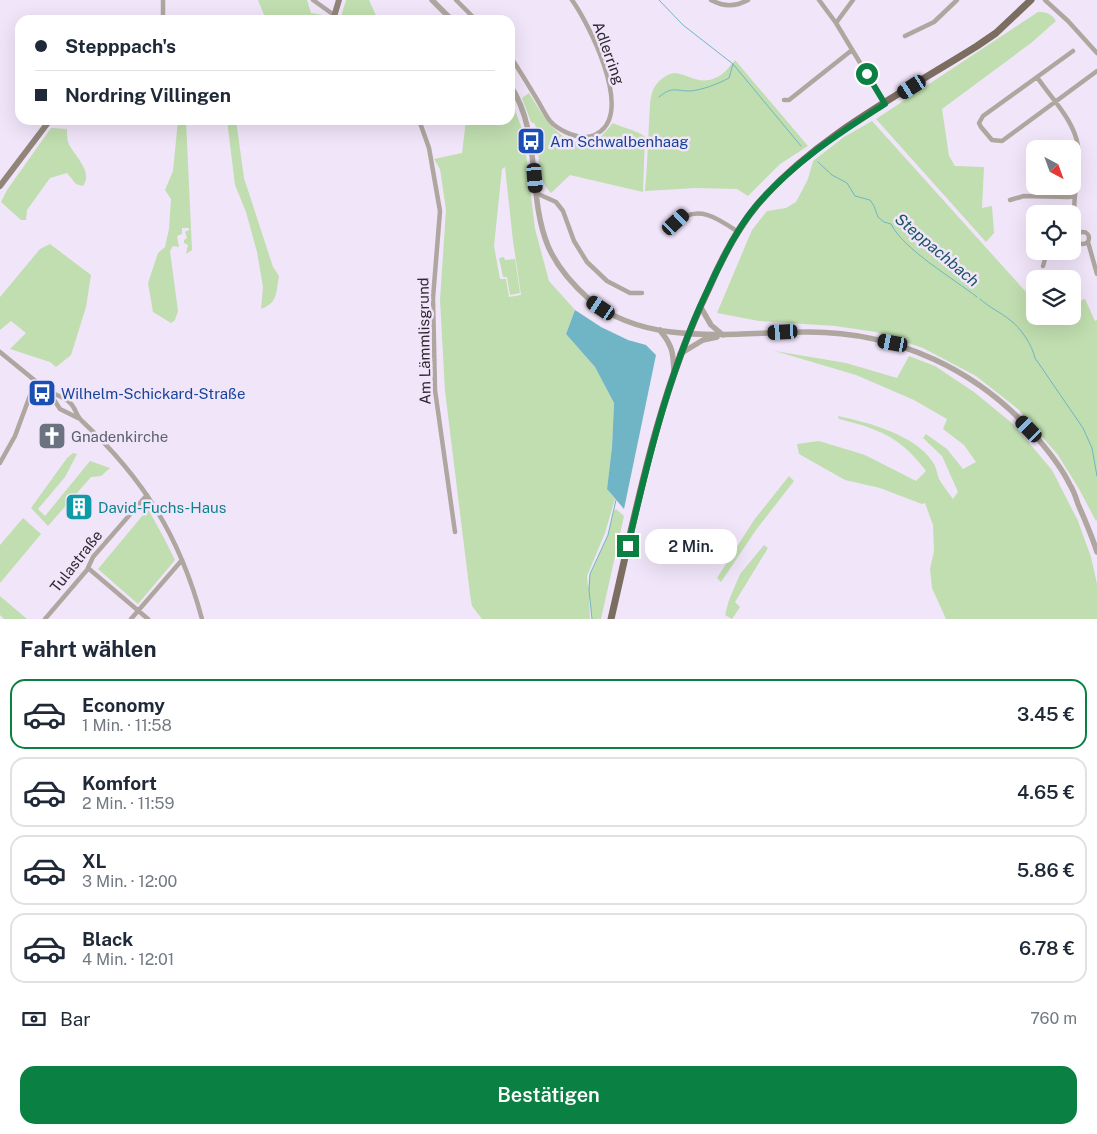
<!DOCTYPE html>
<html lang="de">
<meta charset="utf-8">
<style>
:root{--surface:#fff;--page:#f6f6f7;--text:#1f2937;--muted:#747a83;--line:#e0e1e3;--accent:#0b8043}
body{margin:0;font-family:"Public Sans",sans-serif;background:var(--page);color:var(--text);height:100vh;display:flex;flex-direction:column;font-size:19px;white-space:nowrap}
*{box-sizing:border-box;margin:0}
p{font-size:16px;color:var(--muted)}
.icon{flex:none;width:28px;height:28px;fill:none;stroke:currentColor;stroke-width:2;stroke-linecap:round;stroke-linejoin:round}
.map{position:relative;height:619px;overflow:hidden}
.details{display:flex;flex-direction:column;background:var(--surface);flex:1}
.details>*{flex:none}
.hud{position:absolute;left:15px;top:15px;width:500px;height:110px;border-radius:15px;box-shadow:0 5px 20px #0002;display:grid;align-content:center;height:110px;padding:0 20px;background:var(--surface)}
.needle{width:32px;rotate:139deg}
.buttons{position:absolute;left:1026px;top:140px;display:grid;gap:10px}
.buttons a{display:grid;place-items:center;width:55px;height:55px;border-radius:10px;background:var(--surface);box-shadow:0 5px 20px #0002;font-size:25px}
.end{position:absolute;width:22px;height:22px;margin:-11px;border:6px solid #0b8043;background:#fff;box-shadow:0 0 0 2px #fff}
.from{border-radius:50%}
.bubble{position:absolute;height:35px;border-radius:15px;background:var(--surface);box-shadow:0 5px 20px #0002;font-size:16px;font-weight:600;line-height:35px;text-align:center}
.car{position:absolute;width:15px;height:30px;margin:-15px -8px;border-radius:6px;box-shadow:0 0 4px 1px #0007;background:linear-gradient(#222 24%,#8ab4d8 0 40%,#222 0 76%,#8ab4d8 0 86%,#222 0)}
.hud b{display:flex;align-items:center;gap:18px;height:48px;font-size:19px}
.hud b+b{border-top:1px solid var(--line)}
.hud i{width:12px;height:12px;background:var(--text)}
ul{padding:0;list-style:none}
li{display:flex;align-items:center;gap:15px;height:70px;margin:0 10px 8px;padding:0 10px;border:2px solid var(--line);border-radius:15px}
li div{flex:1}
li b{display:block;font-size:19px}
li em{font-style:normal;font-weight:600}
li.on{border-color:var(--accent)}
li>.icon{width:45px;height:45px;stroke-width:1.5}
h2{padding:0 20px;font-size:22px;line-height:60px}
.pay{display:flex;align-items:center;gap:12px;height:55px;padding:0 20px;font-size:19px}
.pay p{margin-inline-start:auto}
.cta{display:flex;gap:10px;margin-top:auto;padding:10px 20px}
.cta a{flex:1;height:58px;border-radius:15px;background:var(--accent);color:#fff;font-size:20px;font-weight:600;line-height:58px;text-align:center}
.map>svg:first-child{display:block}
</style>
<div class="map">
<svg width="1097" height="619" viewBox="0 0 1097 619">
<rect width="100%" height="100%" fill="#f1e5fa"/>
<path fill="#c0deaf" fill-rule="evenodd" d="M258,0h49l4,13 12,2 -1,5h-56z
M346,0h23l9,20h-38z
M1038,12c8,0 13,1 18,9l-25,22 -89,66 7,47 6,10 29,1 -2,41 10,-2 2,27 -8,9 -110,-123z
M735,60l73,86 -28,18 -32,32 -11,-7 -41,-1 -51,3c2,-23 3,-46 4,-69 1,-10 0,-25 5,-34 3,-6 13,-15 21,-15 15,2 24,12 40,5 9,-3 14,-11 20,-18z
M529,93c16,26 36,62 72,46l-1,-1 13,-15c12,6 22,6 32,14l-2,55 -73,-17 -19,18c-18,-18 -9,-47 -16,-69l-4,-2 -9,-24z
M510,97l11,29 4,19 10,84 14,52 26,29 -9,24 29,33 19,36 -2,44 -5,42 8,10 -10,34 -18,43 1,12 2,-14 18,-39 6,-24 2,-2 8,7 -23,103h-9l-3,-26 1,26h-108l-10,-13 -2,-12 -25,-203 -5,-91 6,-90 -6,-41 -6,-10 28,-6 4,-33h44zM505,167l8,74 8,54 -12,2 -3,-18h-6l-6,-33 8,-77z
M178,120h8l6,130 -6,4 2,-9 -4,-2v-3l3,-2 -2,-6 4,-2v-2h-7v6l-5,2 2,11 -6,-1 -3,5 8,60 -3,9 -4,3 -18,-11 -5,-29 10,-30 7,-6 4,-18 2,-30 -6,-9 8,-19z
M227,120h9l8,58 29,89 6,9c-3,16 -1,27 -18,33l2,-22 -6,-35 -11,-40 -11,-27z
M872,121l163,181v14h37l1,-23 2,9 10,-3 10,22 2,-1v200l-1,1 -17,-32 -21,-34 -40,-46 -42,-33 -53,-28 -47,-16 -41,-6 -76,-5 -42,-8 35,-83 15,-19 19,-3 10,-6 12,-23 5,-18 31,-24z
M51,128l16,1c0,4 0,9 1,13 5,13 26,29 15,44l-7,-2 -9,-11 -17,5 -23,32 -1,10h-5l-20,-18 6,-12z
M50,244l41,31 -5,32 -15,48 -15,12 -6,-5 -40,-13 16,-16 -15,-12 -11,9v-33l40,-48z
M504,257l1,3 10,-1 5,34 -10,2 -3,-18h-4l-4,-19z
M775,351l71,12 51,15 12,-22 26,10 39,26 39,32 39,46 26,51 13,36 6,27v35h-151l-14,-31 -2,-19 4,-18 -1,-26 -8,-22 -3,1 -42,-16 -35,-8 -46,-26 -2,-10 22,-3 46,14 51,26 10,-10c-25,-34 -47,-42 -87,-52l-1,-3c29,6 77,19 94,45 4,5 5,12 7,18 4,7 9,13 14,20l5,-7 -16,-36 -19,-18 3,-4 21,15 16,20 13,-7 -12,-17 -21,-16 4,-10 -33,-19 -58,-25z
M73,453l4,1 -12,23 -27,32 7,7 45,-55 20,7 -9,8 -10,1 -43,49 -17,-18 36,-50z
M789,476l5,5 -38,49 -35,52 -4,-4 37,-58z
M148,509l15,27 12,24 -37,44 -40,-35z
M23,518l18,16 -41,49v-38z
M764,545l4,3 -33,54 5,5 -8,12 -7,-4 4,-15 11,-26z
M0,596l27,23h-23l-4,-4z"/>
<path fill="#70b5c5" d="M575,310l26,17 27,13 18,5 10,10 -32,154 -17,-20 5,-42 2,-44 -19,-36 -29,-33z"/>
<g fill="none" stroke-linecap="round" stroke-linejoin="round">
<path stroke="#70b5c5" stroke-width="1" d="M659,0l24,25 50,39 68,82
M659,97c13,-11 16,-6 31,-6 12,-1 28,-7 39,-13l4,-14
M818,162l14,13 15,8 8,13 15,4 4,6 4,11 6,5 7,2c12,25 63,55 86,73
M980,299c10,9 20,13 30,21 11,8 22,25 25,38l48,70 9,20 5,28
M592,619l-3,-29 1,-16 18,-39 8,-35"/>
<path stroke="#aea69f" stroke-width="4.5" d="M313,0l28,20
M456,0l20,20
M711,0c13,7 24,7 37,0
M819,0l17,23 49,81
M1045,0l23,21 29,32
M163,20v-20
M836,23l17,-23
M905,36l29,-14 23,-22
M1073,51l-90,65 -4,7 2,4 11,13 10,1 95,-70
M510,56c10,15 19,30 28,45 4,7 8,15 12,20 8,9 24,16 34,16 8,0 11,-2 17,-6 30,-24 -12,-107 -29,-131
M1037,77c14,21 37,43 41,69 4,28 -11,60 1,88
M784,100h5l63,-50
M419,120l10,28 11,63 -7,87 2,92 20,142
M536,193l20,9 7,9 11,30 13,21 20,19 23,12h12
M1010,200l14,-4 45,1 5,-1
M676,223c21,-20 43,-4 62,9
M1077 238a6 6 0 1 1 12 0a6 6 0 1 1-12 0Z
M1088,242l9,32
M1043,266l2,-7 7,-8
M0,352l49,40 11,17 18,9
M49,392c8,3 18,6 23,13 4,5 5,12 10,16 62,58 98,116 120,198
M0,463l15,-27 20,-54
M88,568l60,51
M45,619l42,-49 6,-13 54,-62
M131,619l51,-59"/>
<path stroke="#aea69f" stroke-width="5.5" d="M432,0l20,20
M510,85c32,48 17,110 38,161 9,21 25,39 42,54 58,48 146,32 215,32 91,-1 175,38 233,107 12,14 24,29 32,46 4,6 6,13 8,19 7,16 14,32 19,48
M700,306l11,19 12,10
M660,330c3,5 7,9 9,14 5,8 4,17 5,26
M680,354l23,-14 14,-3"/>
<path stroke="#91857a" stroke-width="6" d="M333,20l6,-20
M0,186l50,-66"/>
<path stroke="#7c6d61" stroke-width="7" d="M611,619c26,-112 47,-225 97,-329 13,-30 28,-60 49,-85 58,-68 145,-112 220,-159l19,-13 35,-33"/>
</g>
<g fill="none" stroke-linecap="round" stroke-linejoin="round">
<path stroke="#0b8043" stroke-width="6" d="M628,546c21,-91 42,-179 83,-263 13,-27 27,-56 46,-78 36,-42 82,-72 128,-101l-18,-30"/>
</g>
<defs>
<symbol id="bus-square" viewBox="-11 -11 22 22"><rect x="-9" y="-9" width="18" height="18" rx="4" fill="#1a4fb4" stroke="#f1e5fa"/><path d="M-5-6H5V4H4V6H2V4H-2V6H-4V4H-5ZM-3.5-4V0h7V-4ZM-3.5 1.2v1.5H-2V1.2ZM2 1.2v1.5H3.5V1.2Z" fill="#fff"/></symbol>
<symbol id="church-square" viewBox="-11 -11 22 22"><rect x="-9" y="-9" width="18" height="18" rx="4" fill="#6b7280" stroke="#f1e5fa"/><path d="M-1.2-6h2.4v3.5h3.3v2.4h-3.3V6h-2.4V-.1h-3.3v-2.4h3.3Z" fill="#fff"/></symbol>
<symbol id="building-square" viewBox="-11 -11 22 22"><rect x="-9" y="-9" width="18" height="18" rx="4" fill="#0f9aa8" stroke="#f1e5fa"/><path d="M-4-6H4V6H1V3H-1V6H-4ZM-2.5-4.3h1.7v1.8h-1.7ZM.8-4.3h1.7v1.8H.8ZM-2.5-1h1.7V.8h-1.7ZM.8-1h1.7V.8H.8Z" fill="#fff"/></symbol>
</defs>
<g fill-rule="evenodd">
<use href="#bus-square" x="515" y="125" width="32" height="32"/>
<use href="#bus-square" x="26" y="377" width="32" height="32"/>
<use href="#church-square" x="36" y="420" width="32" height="32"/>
<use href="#building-square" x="63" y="491" width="32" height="32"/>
</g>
<g text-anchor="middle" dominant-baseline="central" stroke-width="5" stroke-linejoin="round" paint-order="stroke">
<g font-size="15" fill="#2c2830" stroke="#f1e5fa">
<text transform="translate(609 53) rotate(70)">Adlerring</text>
<text transform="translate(424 341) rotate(-91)">Am Lämmlisgrund</text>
<text transform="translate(76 561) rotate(-52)">Tulastraße</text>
</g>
<g font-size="15" fill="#164399" stroke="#f1e5fa" text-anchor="start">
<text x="550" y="141">Am Schwalbenhaag</text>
<text x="61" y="393">Wilhelm-Schickard-Straße</text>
</g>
<g font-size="15" fill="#5b616d" stroke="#f1e5fa" text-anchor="start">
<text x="71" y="436">Gnadenkirche</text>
</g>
<g font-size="15" fill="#0d838f" stroke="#f1e5fa" text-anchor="start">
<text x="98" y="507">David-Fuchs-Haus</text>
</g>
<g font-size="16" font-style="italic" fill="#1c5662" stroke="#f1e5fa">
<text transform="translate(937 250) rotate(40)">Steppachbach</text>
</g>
</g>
</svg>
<div class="buttons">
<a><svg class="needle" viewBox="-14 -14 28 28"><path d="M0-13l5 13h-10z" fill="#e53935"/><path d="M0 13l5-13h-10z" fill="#747a83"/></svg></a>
<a><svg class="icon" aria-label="locate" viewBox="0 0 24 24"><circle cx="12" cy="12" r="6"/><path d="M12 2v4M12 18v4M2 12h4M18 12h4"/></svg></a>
<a><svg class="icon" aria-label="layers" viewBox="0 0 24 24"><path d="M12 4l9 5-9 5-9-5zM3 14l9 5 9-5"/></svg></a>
</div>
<i class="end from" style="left:867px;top:74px"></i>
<i class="end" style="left:628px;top:546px"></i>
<div class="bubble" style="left:645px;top:529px;width:92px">2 Min.</div>
<i class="car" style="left:912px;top:87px;rotate:238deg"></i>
<i class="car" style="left:535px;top:178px;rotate:175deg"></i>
<i class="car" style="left:676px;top:222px;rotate:47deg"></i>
<i class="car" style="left:601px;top:308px;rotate:304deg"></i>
<i class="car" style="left:783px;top:332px;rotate:267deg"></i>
<i class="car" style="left:893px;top:343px;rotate:281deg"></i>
<i class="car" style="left:1029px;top:429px;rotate:316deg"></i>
<div class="hud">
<b><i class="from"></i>Stepppach's</b>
<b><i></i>Nordring Villingen</b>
</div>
</div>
<section class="details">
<h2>Fahrt wählen</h2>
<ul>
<li class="on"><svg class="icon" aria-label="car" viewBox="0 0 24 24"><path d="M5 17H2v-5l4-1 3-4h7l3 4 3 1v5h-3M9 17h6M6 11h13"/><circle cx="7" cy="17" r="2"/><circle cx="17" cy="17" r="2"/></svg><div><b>Economy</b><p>1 Min. · 11:58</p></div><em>3.45 €</em></li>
<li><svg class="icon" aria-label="car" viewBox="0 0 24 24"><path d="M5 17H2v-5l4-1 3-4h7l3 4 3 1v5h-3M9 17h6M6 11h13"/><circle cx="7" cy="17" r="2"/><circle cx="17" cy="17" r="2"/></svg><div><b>Komfort</b><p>2 Min. · 11:59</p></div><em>4.65 €</em></li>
<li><svg class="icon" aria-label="car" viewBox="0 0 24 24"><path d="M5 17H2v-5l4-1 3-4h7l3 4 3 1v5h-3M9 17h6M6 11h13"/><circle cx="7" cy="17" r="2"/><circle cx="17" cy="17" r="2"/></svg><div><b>XL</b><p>3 Min. · 12:00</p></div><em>5.86 €</em></li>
<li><svg class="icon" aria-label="car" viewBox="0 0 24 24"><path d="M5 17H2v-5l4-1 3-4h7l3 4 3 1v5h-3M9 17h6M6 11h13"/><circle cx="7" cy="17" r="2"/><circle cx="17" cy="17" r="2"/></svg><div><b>Black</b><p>4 Min. · 12:01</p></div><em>6.78 €</em></li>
</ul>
<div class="pay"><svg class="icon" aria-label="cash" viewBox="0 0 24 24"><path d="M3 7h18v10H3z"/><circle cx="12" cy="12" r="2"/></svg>Bar<p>760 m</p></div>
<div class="cta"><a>Bestätigen</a></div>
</section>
